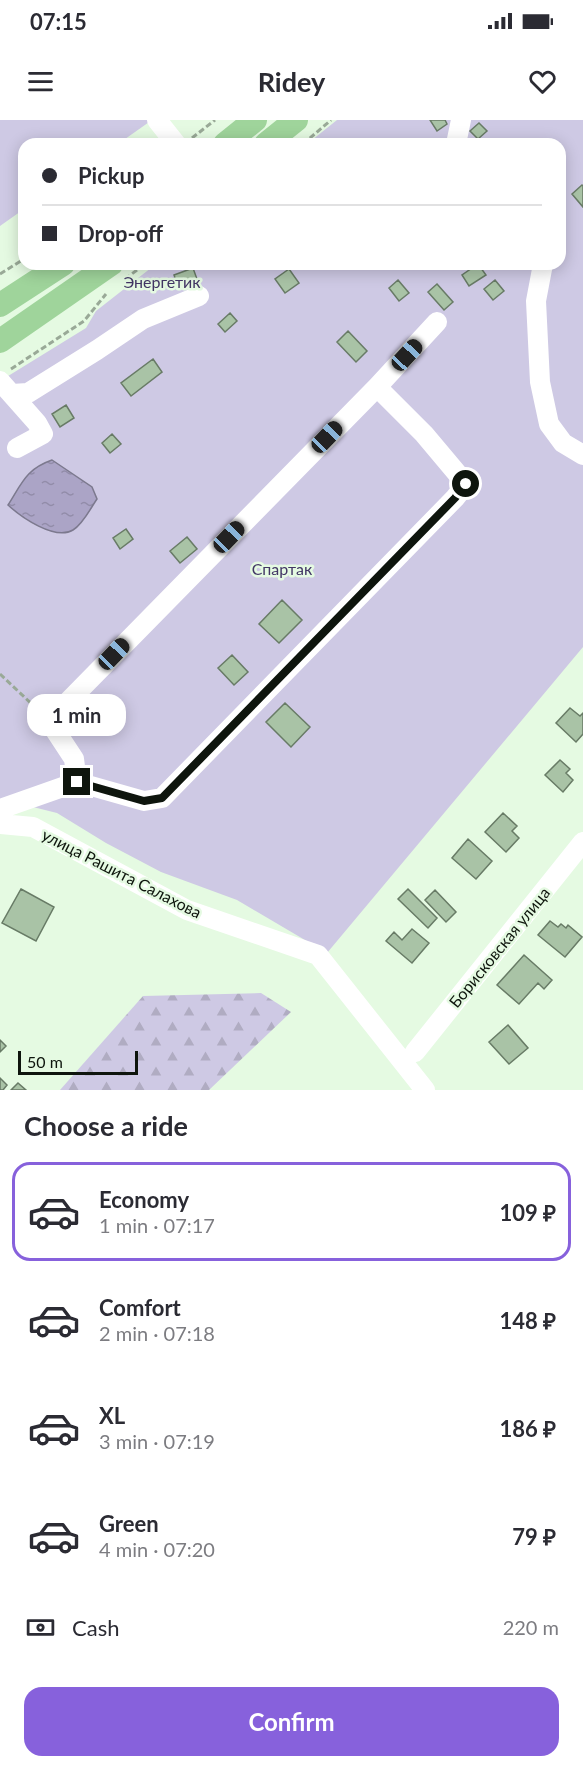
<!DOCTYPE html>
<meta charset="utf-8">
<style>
:root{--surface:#fff;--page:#f7f7f7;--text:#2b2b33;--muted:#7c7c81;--line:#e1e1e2;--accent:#8761dc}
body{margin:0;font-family:Lato,sans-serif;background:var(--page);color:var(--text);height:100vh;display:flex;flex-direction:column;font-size:22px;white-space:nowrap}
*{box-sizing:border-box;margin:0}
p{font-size:20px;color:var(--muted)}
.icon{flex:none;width:33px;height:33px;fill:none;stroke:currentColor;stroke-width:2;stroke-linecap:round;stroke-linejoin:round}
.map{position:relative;height:970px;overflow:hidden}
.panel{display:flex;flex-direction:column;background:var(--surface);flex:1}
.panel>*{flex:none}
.guide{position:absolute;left:18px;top:18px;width:548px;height:132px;border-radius:18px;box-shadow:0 3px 15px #0003;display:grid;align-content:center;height:132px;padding:0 24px;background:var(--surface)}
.scale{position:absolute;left:18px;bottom:15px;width:120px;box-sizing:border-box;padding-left:6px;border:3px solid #0e150d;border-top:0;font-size:16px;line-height:21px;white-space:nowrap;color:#0e150d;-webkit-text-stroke:4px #e5fae2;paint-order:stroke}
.end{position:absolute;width:27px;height:27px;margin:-14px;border:8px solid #0e150d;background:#fff;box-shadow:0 0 0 3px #fff}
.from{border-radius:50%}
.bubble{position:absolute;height:42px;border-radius:18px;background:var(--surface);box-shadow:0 3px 15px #0003;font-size:20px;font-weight:700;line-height:42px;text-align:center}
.car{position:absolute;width:18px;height:36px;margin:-18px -9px;border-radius:8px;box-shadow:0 0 4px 2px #0007;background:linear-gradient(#222 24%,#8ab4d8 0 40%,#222 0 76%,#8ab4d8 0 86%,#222 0)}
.guide b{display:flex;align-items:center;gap:21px;height:57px;font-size:22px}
.guide b+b{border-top:2px solid var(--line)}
.guide i{width:15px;height:15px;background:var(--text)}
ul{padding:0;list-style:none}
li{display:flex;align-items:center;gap:18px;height:99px;margin:0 12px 9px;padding:0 12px;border:3px solid transparent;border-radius:18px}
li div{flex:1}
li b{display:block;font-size:22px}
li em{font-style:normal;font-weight:700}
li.on{border-color:var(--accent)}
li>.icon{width:54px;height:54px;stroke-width:1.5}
h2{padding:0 24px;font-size:27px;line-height:72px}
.pay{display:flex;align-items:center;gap:15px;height:66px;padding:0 24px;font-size:22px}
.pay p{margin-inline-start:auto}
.action{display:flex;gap:12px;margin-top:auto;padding:12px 24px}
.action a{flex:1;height:69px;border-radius:18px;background:var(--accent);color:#fff;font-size:24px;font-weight:700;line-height:69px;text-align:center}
.status{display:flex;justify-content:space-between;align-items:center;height:42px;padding:0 30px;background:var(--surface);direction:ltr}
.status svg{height:16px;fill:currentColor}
header{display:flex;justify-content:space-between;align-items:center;height:78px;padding:0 24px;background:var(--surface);font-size:27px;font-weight:700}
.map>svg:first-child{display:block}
</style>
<div class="status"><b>07:15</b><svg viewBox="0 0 49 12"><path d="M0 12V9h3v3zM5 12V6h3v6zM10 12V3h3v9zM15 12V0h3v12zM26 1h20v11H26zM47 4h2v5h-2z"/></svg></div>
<header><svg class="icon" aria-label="menu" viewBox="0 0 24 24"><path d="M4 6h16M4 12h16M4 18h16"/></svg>Ridey<svg class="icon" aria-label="heart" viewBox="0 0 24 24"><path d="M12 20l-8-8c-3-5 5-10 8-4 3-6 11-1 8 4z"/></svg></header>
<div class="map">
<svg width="583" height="970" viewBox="0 0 583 970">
<defs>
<pattern id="forest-firs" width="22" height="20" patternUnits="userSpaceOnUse" patternTransform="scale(1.5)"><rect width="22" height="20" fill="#cec9e4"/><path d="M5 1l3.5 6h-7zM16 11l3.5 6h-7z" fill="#b0acc2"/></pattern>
<pattern id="water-ripples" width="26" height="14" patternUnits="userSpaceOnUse" patternTransform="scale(1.5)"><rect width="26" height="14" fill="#aba4c6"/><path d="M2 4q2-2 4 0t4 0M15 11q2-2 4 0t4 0" fill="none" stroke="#928ca9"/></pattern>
</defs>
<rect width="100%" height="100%" fill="#e5fae2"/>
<path fill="#cec9e4" d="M0,0h152l-34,24h-94v65l-24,17z
M337,0h246v527l-256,306 -90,-53 -76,-28 -55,-29 -49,-30 -32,-8 -25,-1v-423l86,-53 10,-17 60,-47h404v-120h-253z"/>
<path fill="url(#forest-firs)" d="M261,873l30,19 -82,78h-149l83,-94z"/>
<path fill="url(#water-ripples)" stroke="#7c798e" stroke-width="1.5" d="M52,340l40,27 5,12c-7,10 -14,25 -24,31 -18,11 -52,-13 -65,-25 14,-22 18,-36 44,-45z"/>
<path fill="#a9c3a6" stroke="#687b66" stroke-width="1.5" d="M430,0h15l2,4 -10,7z
M479,3l8,8 -9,8 -8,-8z
M582,65l1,1v21l-11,-13z
M478,144l8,11 -17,11 -7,-11z
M193,148l5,14 -19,7 -5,-14z
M289,149l10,14 -14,10 -10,-14z
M398,160l11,13 -10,8 -10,-13z
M495,160l9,11 -11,9 -9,-11z
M437,164l16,18 -9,8 -16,-18z
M230,193l7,8 -12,11 -7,-8z
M348,211l19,20 -11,11 -19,-20z
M153,239l9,13 -31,24 -10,-13z
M66,285l8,13 -14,9 -8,-13z
M112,314l9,10 -11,9 -8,-10z
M126,409l7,10 -13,10 -7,-11z
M187,417l10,12 -17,14 -10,-12z
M282,480l20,20 -23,23 -20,-19z
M232,535l16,17 -14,13 -16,-17z
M285,583l25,24 -19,20 -25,-25z
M570,588l10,8 3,-3v21l-7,8 -20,-19z
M560,640l10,9 -4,4 7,7 -10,12 -18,-17z
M503,693l14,13 -5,5 7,7 -13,14 -21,-20z
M468,719l24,22 -16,18 -24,-21z
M21,769l33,18 -18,34 -34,-18z
M408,769l29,29 -9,10 -30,-29z
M435,770l21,22 -10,10 -21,-22z
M550,801l8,6 3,-3 5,4 2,-3 14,12 -17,20 -27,-22z
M412,809l17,14 -17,20 -26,-22 8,-9 8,8z
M524,835l28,25 -8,9 -6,-6 -19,21 -22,-19z
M508,905l20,23 -19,16 -20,-22z
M0,920l6,6 -6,6z
M0,958l7,7 -4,5h-3z
M18,963l8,7h-15z"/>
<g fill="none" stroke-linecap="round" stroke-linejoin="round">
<path stroke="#99a997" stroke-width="3" stroke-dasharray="6 3" stroke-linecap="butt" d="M192,18l23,-18
M303,24l28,-24
M0,154l24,-15
M125,159l20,-15
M11,249l73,-48 22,-27
M0,554l37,35"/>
<path stroke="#fff" stroke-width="20" d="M157,0l19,24
M456,24l5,-24
M543,144l-7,37 4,81 9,42 14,19 20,12
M0,261l37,42 6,11 -26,14
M377,267l60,-65
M12,274l16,-1 69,-43 46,-31 56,-23
M0,689l77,-27 67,19 18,-3 293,-300 11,-14 -42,-50 -47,-47 -328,334 25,38 3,23
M0,704l33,3 154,83 131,45 107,135
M415,932l168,-210"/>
<path stroke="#9fd49b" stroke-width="24" d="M225,24l30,-24
M266,24l30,-24
M0,185l63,-41
M0,221l111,-77"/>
</g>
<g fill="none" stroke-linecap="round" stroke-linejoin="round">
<path stroke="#0e150d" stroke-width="8" d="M77,662l67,19 18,-3 293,-300 11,-14"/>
</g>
<g text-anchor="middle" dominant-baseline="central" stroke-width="5" stroke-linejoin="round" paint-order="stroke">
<g font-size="16" fill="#423665" stroke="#e5fae2">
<text x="162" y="161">Энергетик</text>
<text x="282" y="448">Спартак</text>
</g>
<g font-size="16" fill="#0e150d" stroke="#e5fae2">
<text transform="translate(122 753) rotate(27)">улица Рашита Салахова</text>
<text transform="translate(499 827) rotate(-51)">Борисковская улица</text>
</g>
</g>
</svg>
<div class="scale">50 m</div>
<i class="end from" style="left:466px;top:364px"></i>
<i class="end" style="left:77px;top:662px"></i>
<div class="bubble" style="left:27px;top:574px;width:99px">1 min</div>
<i class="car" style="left:407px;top:235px;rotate:43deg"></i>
<i class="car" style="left:327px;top:317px;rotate:44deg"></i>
<i class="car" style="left:229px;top:417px;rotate:44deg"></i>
<i class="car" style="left:114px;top:534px;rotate:44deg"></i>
<div class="guide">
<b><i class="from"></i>Pickup</b>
<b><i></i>Drop-off</b>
</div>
</div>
<section class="panel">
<h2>Choose a ride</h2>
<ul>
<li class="on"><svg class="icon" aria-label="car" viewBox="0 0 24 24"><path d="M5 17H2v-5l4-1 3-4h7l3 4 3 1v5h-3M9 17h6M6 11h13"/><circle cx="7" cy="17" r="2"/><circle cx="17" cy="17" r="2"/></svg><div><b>Economy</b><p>1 min · 07:17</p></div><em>109 ₽</em></li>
<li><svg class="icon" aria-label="car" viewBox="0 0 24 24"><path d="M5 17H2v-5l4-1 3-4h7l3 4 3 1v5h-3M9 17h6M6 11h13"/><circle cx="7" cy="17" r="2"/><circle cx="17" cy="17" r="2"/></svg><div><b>Comfort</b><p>2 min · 07:18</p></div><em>148 ₽</em></li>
<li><svg class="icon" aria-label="car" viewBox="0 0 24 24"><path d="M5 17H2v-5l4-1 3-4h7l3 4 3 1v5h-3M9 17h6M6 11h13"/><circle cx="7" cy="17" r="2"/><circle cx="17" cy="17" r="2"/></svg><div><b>XL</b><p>3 min · 07:19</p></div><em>186 ₽</em></li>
<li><svg class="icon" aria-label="car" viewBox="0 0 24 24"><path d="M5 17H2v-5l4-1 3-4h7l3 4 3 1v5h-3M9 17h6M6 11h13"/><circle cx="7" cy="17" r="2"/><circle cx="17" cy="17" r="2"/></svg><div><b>Green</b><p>4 min · 07:20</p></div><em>79 ₽</em></li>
</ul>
<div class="pay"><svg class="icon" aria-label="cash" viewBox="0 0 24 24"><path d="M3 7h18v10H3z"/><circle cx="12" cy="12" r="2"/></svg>Cash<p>220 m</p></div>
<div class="action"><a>Confirm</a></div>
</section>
